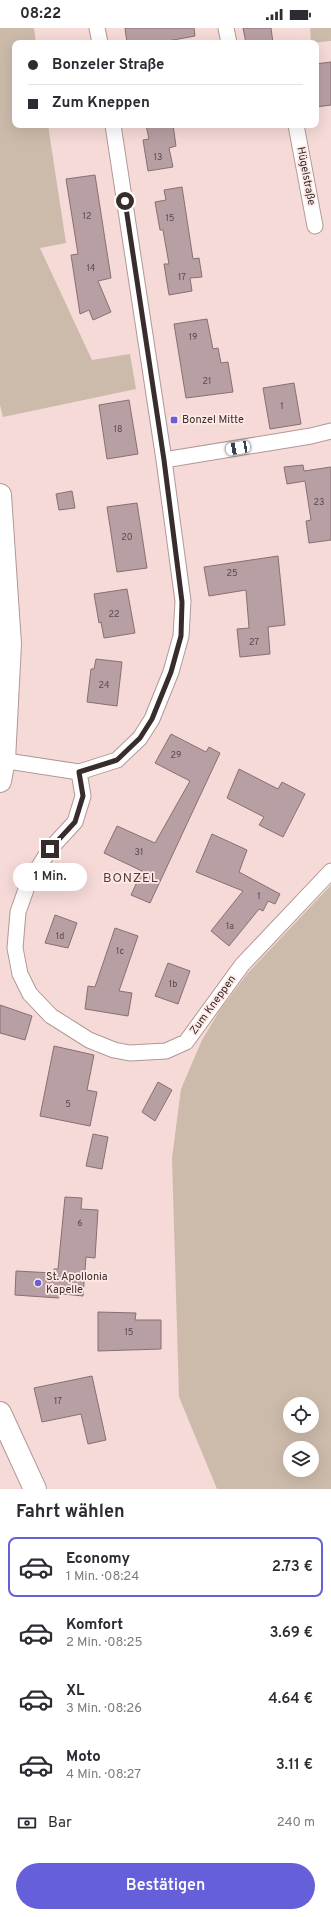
<!DOCTYPE html>
<html lang="de">
<meta charset="utf-8">
<style>
:root{--surface:#fff;--page:#f2f2f3;--text:#2b2b33;--muted:#7c7c81;--line:#e1e1e2;--accent:#655fd9}
body{margin:0;font-family:Overpass,sans-serif;background:var(--page);color:var(--text);height:100vh;display:flex;flex-direction:column;font-size:15px;white-space:nowrap}
*{box-sizing:border-box;margin:0}
p{font-size:13px;color:var(--muted)}
.icon{flex:none;width:22px;height:22px;fill:none;stroke:currentColor;stroke-width:2;stroke-linecap:round;stroke-linejoin:round}
.map{position:relative;height:1461px;overflow:hidden}
.drawer{display:flex;flex-direction:column;background:var(--surface);flex:1}
.drawer>*{flex:none}
.hud{position:absolute;left:12px;top:12px;width:307px;height:88px;border-radius:8px;box-shadow:0 4px 16px #0002;display:grid;align-content:center;height:88px;padding:0 16px;background:var(--surface)}
.tools{position:absolute;left:283px;top:1369px;display:grid;gap:8px}
.tools a{display:grid;place-items:center;width:36px;height:36px;border-radius:50%;background:var(--surface);box-shadow:0 4px 16px #0002;font-size:20px}
.end{position:absolute;width:18px;height:18px;margin:-9px;border:5px solid #382d2c;background:#fff;box-shadow:0 0 0 2px #fff}
.from{border-radius:50%}
.bubble{position:absolute;height:28px;border-radius:14px;background:var(--surface);box-shadow:0 4px 16px #0002;font-size:13px;font-weight:600;line-height:28px;text-align:center}
.car{position:absolute;width:12px;height:24px;margin:-12px -6px;border-radius:5px;box-shadow:0 0 3px 1px #0007;background:linear-gradient(#fff 24%,#345 0 40%,#fff 0 76%,#345 0 86%,#fff 0)}
.hud b{display:flex;align-items:center;gap:14px;height:38px;font-size:15px}
.hud b+b{border-top:1px solid var(--line)}
.hud i{width:10px;height:10px;background:var(--text)}
ul{padding:0;list-style:none}
li{display:flex;align-items:center;gap:12px;height:60px;margin:0 8px 6px;padding:0 8px;border:2px solid transparent;border-radius:8px}
li div{flex:1}
li b{display:block;font-size:15px}
li em{font-style:normal;font-weight:600}
li.active{border-color:var(--accent)}
li>.icon{width:36px;height:36px;stroke-width:1.5}
h2{padding:0 16px;font-size:18px;line-height:48px}
.pay{display:flex;align-items:center;gap:10px;height:44px;padding:0 16px;font-size:15px}
.pay p{margin-inline-start:auto}
.cta{display:flex;gap:8px;margin-top:auto;padding:8px 16px}
.cta a{flex:1;height:46px;border-radius:24px;background:var(--accent);color:#fff;font-size:16px;font-weight:600;line-height:46px;text-align:center}
.status{display:flex;justify-content:space-between;align-items:center;height:28px;padding:0 20px;background:var(--surface);direction:ltr}
.status svg{height:11px;fill:currentColor}
.map>svg:first-child{display:block}
</style>
<div class="status"><b>08:22</b><svg viewBox="0 0 49 12"><path d="M0 12V9h3v3zM5 12V6h3v6zM10 12V3h3v9zM15 12V0h3v12zM26 1h20v11H26zM47 4h2v5h-2z"/></svg></div>
<div class="map">
<svg width="331" height="1461" viewBox="0 0 331 1461">
<rect width="100%" height="100%" fill="#f5dad7"/>
<path fill="#cba" fill-rule="evenodd" d="M0,0h34l2,15h-21v82h33l18,118 -26,5 52,112 38,-6 6,35 -133,28 -3,-12z
M310,0h21v13l-20,2z
M331,857v604h-114l-38,-92 -7,-239 9,-69 21,-49 18,-30 27,-36zM290,1376h22v22h-22zM290,1420h22v22h-22z"/>
<path fill="#b89fa4" stroke="#876f74" d="M125,0h69l1,8 -38,7h-30z
M243,0h28l2,15h-27z
M331,34v43l-15,2v-43z
M146,97h27l3,21 -7,2 4,19 -25,4 -5,-31 6,-1z
M95,147l16,103 -13,3 13,31 -18,8 -4,-10 -9,4 -9,-59 7,-1 -12,-75z
M182,159l11,72 6,-1 3,19 -12,1 2,13 -23,4 -5,-31h5l-6,-34h-3l-5,-28 11,-2 -2,-10z
M207,291l6,30 5,-1 3,15 7,-1 5,30 -47,6 -12,-74z
M294,355l7,41 -31,5 -7,-41z
M129,372l9,54 -31,5 -8,-54z
M303,437l1,6 27,-4v73l-22,3 -3,-22 5,-1 -6,-39 -18,3 -3,-17z
M72,463l3,17 -16,2 -3,-16z
M137,475l10,65 -30,4 -10,-65z
M278,528l7,69 -17,2 2,27 -30,3 -3,-28 12,-1 -3,-38 -37,6 -5,-29z
M127,561l8,44 -31,5 -3,-16 -2,1 -5,-29z
M96,631l26,3 -5,44 -30,-4 4,-33h3z
M171,706l35,18 3,-5 11,6 -70,150 -19,-8 11,-24 -38,-18 13,-27 38,17 35,-62 -35,-18z
M239,741l39,20 4,-7 23,12 -22,43 -24,-12 5,-8 -37,-19z
M212,806l35,16 -8,22 41,22 -5,10 -7,-3 -5,10 -4,-2 -30,37 -18,-15 32,-40 -47,-19z
M55,887l22,8 -9,25 -23,-5z
M115,900l23,8 -19,55 13,2 -4,23 -43,-7 3,-23 7,1z
M168,935l22,8 -12,33 -23,-8z
M0,977l32,11 -7,24 -25,-7z
M54,1018l40,9 -7,35 10,2 -7,34 -50,-10z
M158,1054l14,8 -17,31 -13,-9z
M93,1106l15,3 -6,32 -16,-3z
M65,1169l17,1 -1,11 17,1 -3,48 -9,-1 -3,39 -20,-2 -5,4 -43,-3 1,-24 37,2 1,-4h4z
M98,1284l38,1 -1,7h26v29l-63,2z
M92,1348l14,64 -18,4 -7,-30 -39,8 -8,-34z"/>
<g fill="none" stroke-linecap="round" stroke-linejoin="round">
<defs>
<path id="minor" d="M97,0l3,15
M226,0l3,15
M296,97l19,101
M164,432l147,-24 20,-5
M0,732l79,12 38,-12 23,-22 12,-19 19,-47 10,-36 2,-35 -19,-141 -51,-335
M79,744l4,24 -8,26 -25,27 -22,35 -10,28 -3,36 5,26 10,20 21,22 38,24 25,10 16,3 36,-2 20,-9 56,-77 89,-94"/>
<path id="primary" d="M0,467l10,149 -6,116 -4,21
M0,1385l35,76"/>
</defs>
<use href="#minor" stroke="#b19896" stroke-width="17"/>
<use href="#primary" stroke="#b19896" stroke-width="24"/>
<use href="#minor" stroke="#fff" stroke-width="15"/>
<use href="#primary" stroke="#fff" stroke-width="22"/>
</g>
<g fill="none" stroke-linecap="round" stroke-linejoin="round">
<path stroke="#382d2c" stroke-width="5" d="M50,821l25,-27 8,-26 -4,-24 38,-12 23,-22 12,-19 19,-47 10,-36 1,-34 -4,-32 -14,-110 -39,-259"/>
</g>
<g fill="#655fd9" stroke="#ffe9e7" stroke-width="1.5">
<rect x="170" y="388" width="8" height="8" rx="2"/>
<circle cx="38" cy="1255" r="4"/>
</g>
<g text-anchor="middle" dominant-baseline="central" stroke-width="3.5" stroke-linejoin="round" paint-order="stroke">
<g font-size="9" fill="#584a4a">
<text x="158" y="129">13</text>
<text x="87" y="188">12</text>
<text x="170" y="190">15</text>
<text x="91" y="240">14</text>
<text x="182" y="249">17</text>
<text x="193" y="309">19</text>
<text x="207" y="353">21</text>
<text x="282" y="378">1</text>
<text x="118" y="401">18</text>
<text x="319" y="474">23</text>
<text x="127" y="509">20</text>
<text x="232" y="545">25</text>
<text x="114" y="586">22</text>
<text x="254" y="614">27</text>
<text x="104" y="657">24</text>
<text x="176" y="727">29</text>
<text x="139" y="824">31</text>
<text x="259" y="868">1</text>
<text x="230" y="898">1a</text>
<text x="60" y="908">1d</text>
<text x="120" y="923">1c</text>
<text x="173" y="956">1b</text>
<text x="68" y="1076">5</text>
<text x="80" y="1195">6</text>
<text x="129" y="1304">15</text>
<text x="58" y="1373">17</text>
</g>
<g font-size="11" fill="#382d2c" stroke="#ffe9e7">
<text transform="translate(306 148) rotate(79)">Hügelstraße</text>
<text transform="translate(213 977) rotate(-54)">Zum Kneppen</text>
</g>
<g font-size="11" fill="#382d2c" stroke="#ffe9e7" text-anchor="start">
<text x="182" y="392">Bonzel Mitte</text>
<text x="46" y="1249">St. Apollonia<tspan x="46" dy="13">Kapelle</tspan></text>
</g>
<g font-size="13" letter-spacing="1" fill="#503b39" stroke="#ffe9e7">
<text x="131" y="851">BONZEL</text>
</g>
</g>
</svg>
<div class="tools">
<a><svg class="icon" aria-label="locate" viewBox="0 0 24 24"><circle cx="12" cy="12" r="6"/><path d="M12 2v4M12 18v4M2 12h4M18 12h4"/></svg></a>
<a><svg class="icon" aria-label="layers" viewBox="0 0 24 24"><path d="M12 4l9 5-9 5-9-5zM3 14l9 5 9-5"/></svg></a>
</div>
<i class="end from" style="left:125px;top:173px"></i>
<i class="end" style="left:50px;top:821px"></i>
<div class="bubble" style="left:13px;top:835px;width:74px">1 Min.</div>
<i class="car" style="left:238px;top:420px;rotate:260deg"></i>
<div class="hud">
<b><i class="from"></i>Bonzeler Straße</b>
<b><i></i>Zum Kneppen</b>
</div>
</div>
<section class="drawer">
<h2>Fahrt wählen</h2>
<ul>
<li class="active"><svg class="icon" aria-label="car" viewBox="0 0 24 24"><path d="M5 17H2v-5l4-1 3-4h7l3 4 3 1v5h-3M9 17h6M6 11h13"/><circle cx="7" cy="17" r="2"/><circle cx="17" cy="17" r="2"/></svg><div><b>Economy</b><p>1 Min. · 08:24</p></div><em>2.73 €</em></li>
<li><svg class="icon" aria-label="car" viewBox="0 0 24 24"><path d="M5 17H2v-5l4-1 3-4h7l3 4 3 1v5h-3M9 17h6M6 11h13"/><circle cx="7" cy="17" r="2"/><circle cx="17" cy="17" r="2"/></svg><div><b>Komfort</b><p>2 Min. · 08:25</p></div><em>3.69 €</em></li>
<li><svg class="icon" aria-label="car" viewBox="0 0 24 24"><path d="M5 17H2v-5l4-1 3-4h7l3 4 3 1v5h-3M9 17h6M6 11h13"/><circle cx="7" cy="17" r="2"/><circle cx="17" cy="17" r="2"/></svg><div><b>XL</b><p>3 Min. · 08:26</p></div><em>4.64 €</em></li>
<li><svg class="icon" aria-label="car" viewBox="0 0 24 24"><path d="M5 17H2v-5l4-1 3-4h7l3 4 3 1v5h-3M9 17h6M6 11h13"/><circle cx="7" cy="17" r="2"/><circle cx="17" cy="17" r="2"/></svg><div><b>Moto</b><p>4 Min. · 08:27</p></div><em>3.11 €</em></li>
</ul>
<div class="pay"><svg class="icon" aria-label="cash" viewBox="0 0 24 24"><path d="M3 7h18v10H3z"/><circle cx="12" cy="12" r="2"/></svg>Bar<p>240 m</p></div>
<div class="cta"><a>Bestätigen</a></div>
</section>
